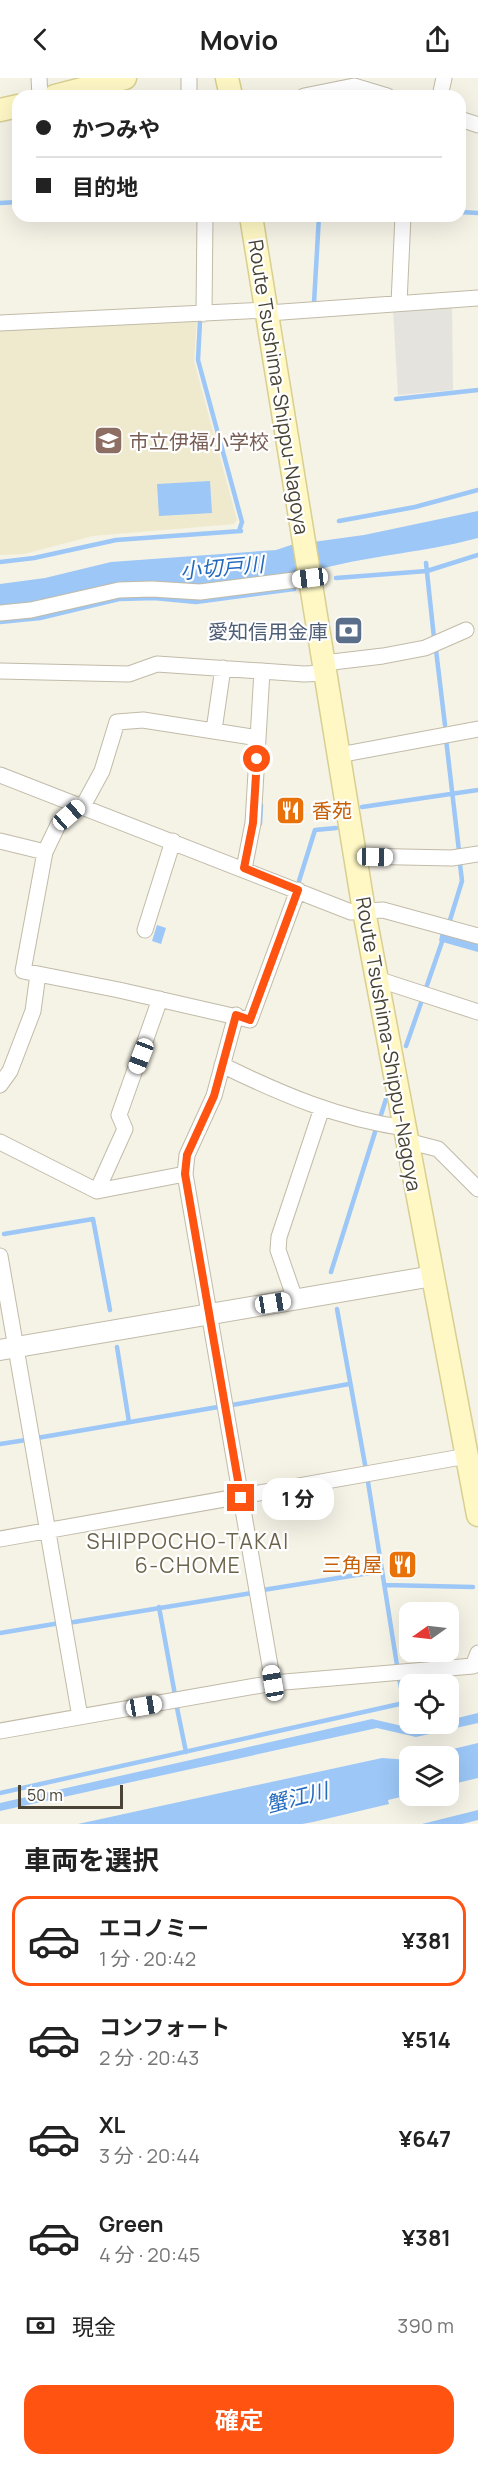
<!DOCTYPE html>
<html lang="ja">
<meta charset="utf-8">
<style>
:root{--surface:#fff;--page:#f2f2f2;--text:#222;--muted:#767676;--line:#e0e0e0;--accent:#ff5312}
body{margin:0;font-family:Manrope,"Noto Sans JP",sans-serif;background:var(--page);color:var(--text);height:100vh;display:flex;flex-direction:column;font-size:22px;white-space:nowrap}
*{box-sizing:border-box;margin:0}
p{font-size:20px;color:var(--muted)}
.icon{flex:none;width:33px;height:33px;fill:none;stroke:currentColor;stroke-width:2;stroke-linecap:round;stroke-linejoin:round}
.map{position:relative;height:1746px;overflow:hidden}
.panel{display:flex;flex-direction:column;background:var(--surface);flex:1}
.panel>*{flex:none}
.banner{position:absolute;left:12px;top:12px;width:454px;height:132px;border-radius:18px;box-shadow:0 6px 24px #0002;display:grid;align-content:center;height:132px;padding:0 24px;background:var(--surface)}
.needle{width:39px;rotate:256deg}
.tools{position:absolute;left:399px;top:1524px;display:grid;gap:12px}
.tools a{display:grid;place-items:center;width:60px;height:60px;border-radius:12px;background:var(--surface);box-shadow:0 6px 24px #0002;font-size:30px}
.scale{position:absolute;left:18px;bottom:15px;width:105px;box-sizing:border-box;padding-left:6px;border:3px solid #484334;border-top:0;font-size:16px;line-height:21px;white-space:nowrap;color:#484334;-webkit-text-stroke:4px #fff;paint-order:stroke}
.end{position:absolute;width:27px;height:27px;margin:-14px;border:8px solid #ff5312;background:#fff;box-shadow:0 0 0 3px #fff}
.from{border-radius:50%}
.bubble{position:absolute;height:42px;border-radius:18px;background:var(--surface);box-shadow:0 6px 24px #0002;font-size:20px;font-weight:700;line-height:42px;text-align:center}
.car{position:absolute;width:18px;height:36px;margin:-18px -9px;border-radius:8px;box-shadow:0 0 4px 2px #0007;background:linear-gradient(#fff 24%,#345 0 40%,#fff 0 76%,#345 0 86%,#fff 0)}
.banner b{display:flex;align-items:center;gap:21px;height:57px;font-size:22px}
.banner b+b{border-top:2px solid var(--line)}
.banner i{width:15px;height:15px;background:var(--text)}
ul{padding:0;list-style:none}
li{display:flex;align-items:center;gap:18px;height:90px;margin:0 12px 9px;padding:0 12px;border:3px solid transparent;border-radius:18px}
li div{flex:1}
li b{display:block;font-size:22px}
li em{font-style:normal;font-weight:700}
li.on{border-color:var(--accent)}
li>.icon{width:54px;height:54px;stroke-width:1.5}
h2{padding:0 24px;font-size:27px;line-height:72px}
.pay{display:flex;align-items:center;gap:15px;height:66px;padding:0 24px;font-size:22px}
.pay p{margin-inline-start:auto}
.action{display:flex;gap:12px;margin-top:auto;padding:12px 24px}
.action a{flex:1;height:69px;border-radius:18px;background:var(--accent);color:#fff;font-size:24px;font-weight:700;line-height:69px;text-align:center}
header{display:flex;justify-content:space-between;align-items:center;height:78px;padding:0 24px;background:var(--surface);font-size:27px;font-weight:700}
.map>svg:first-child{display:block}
</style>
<header><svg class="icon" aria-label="back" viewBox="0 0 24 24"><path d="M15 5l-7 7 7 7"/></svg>Movio<svg class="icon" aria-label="share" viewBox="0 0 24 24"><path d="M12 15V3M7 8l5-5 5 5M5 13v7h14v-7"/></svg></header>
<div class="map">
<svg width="478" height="1746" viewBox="0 0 478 1746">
<rect width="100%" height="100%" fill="#f5f2e6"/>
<path fill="#efeace" d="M197,242l-3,41 43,159 -3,4 -141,12 -69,18 -24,1v-227z"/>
<path fill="#e5e3de" d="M452,228l1,84 -55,5 -5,-85z"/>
<path fill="#9cc7f7" d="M210,403l2,32 -53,3 -2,-32z
M478,433v27c-59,16 -123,18 -181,38l-297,32v-24l45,-6 66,-16 165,-12 15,-5 73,-10z
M157,847l9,3 -5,16 -9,-3z
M441,853l37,12v9l-39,-11z
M478,1635v10l-62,14 -39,-9 -377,83v-8l372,-84 39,9 37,-4 1,-4z
M478,1665v35l-29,7 -1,-29h-24z
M382,1680l27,2v35l-21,5 1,4 -76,18 -11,2h-224z
M478,1732v10l-16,4h-40z"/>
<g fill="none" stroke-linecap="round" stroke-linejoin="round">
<path stroke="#9cc7f7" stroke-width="4.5" d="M0,125l18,-1
M460,134l18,1
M314,225l5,-87
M200,243l-2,39 44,162 -3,9
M396,321l82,-9
M339,443l76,-14 63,-17
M0,484l34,-4 82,-18 125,-9
M426,485l8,75
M336,500l91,-7 51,-16
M0,544l40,-4 79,-19 35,-1 42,4 98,-13
M436,572l9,75
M446,661l13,112
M362,729l116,-17
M260,746l1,-19
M299,803l16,-51 21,-2
M450,842l12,-39 -2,-17
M426,910l17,-49
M406,968l16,-46
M379,1043l7,-22
M4,1156l89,-15 17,91
M331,1194l45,-143
M337,1231l29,161
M117,1269l12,75
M232,1327l117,-21
M37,1360l181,-31
M0,1366l26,-4
M368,1404l29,183
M384,1507l89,2
M263,1512l119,-19
M159,1529l16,88
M68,1545l184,-30
M0,1555l60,-10
M399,1600l11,53
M176,1625l10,49
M0,1715l404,-90"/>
<defs>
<path id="minor" d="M39,0l1,18
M189,18v-18
M304,18l50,-10 33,10
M440,18l4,-18
M460,41l18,6
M399,225l4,-87
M268,235l210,-15
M204,236l1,-98
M0,245l267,-13
M0,535l31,-3 88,-20 33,-1 48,3 110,-14
M324,585l59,-7 42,-8 41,-18
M0,593l129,3 28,-10 147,10 22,-1
M214,652l9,-62
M339,677l139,-26
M0,697l351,137 32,-2 95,26
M81,727l-23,20 -13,27 -22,119 96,19 131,30 48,-130
M83,728l19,-35 15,-49 26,-2 115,18
M0,763l45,11
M355,778l97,2 26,-4
M244,791l9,-46 9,-152
M145,852l28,-89
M377,901l101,33
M236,937l-22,81 -27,59 -2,19 88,509
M222,987c59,29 118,54 183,63
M0,1007l10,-14 23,-60 5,-37
M407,1063l31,8 40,40
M0,1064l97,49 88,-17
M97,1113l28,-62 -6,-14 41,-116
M0,1178l80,461
M295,1221l-17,-49 1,-13 43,-129
M0,1461l467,-83
M0,1653l273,-48 200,-17 5,-13"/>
<path id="tertiary" d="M0,1272l433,-74"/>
<path id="secondary" d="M227,0l4,18
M55,18l70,-18
M0,32l18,-4
M251,138l113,695 114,604"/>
</defs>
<use href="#minor" stroke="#c1bba8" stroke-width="17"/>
<use href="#tertiary" stroke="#c1bba8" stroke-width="22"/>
<use href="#secondary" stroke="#d8cf91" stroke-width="25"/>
<use href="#minor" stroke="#fff" stroke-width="15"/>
<use href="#tertiary" stroke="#fff" stroke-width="20"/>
<use href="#secondary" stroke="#fff8c5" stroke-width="22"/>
</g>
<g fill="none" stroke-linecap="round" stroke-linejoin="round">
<path stroke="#ff5312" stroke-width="8" d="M241,1420l-56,-324 2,-19 27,-59 22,-81 14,5 48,-130 -54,-22 9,-45 4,-64"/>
</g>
<defs>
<symbol id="school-square" viewBox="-11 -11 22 22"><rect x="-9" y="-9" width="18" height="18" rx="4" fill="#8d6e63" stroke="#fff"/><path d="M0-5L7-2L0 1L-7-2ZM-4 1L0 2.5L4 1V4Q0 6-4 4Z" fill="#fff"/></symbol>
<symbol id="bank-square" viewBox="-11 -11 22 22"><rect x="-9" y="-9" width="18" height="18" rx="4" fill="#5c6f8a" stroke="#fff"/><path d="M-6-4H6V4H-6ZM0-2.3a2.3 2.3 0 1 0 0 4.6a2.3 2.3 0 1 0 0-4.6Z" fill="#fff"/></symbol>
<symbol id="restaurant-square" viewBox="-11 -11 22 22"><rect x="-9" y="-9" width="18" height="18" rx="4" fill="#e8710a" stroke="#fff"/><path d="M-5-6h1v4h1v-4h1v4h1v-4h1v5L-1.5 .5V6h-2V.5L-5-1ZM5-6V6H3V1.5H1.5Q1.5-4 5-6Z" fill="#fff"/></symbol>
</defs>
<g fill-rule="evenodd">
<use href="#school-square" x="92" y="346" width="33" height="33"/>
<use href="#bank-square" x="332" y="536" width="33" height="33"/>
<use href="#restaurant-square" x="274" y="716" width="33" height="33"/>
<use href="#restaurant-square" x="386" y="1470" width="33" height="33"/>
</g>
<g text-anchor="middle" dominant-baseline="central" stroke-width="4.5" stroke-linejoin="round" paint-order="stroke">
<g font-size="20" fill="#484334" stroke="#fff">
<text transform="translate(279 309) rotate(81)">Route Tsushima-Shippu-Nagoya</text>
<text transform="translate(389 966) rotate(80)">Route Tsushima-Shippu-Nagoya</text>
</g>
<g font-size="20" fill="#785e54" stroke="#fff" text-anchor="start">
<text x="129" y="363">市立伊福小学校</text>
</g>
<g font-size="20" fill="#4e5e75" stroke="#fff" text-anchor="end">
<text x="328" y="553">愛知信用金庫</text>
</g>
<g font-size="20" fill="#c56008" stroke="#fff" text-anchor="start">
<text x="312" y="732">香苑</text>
<text x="382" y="1486" text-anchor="end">三角屋</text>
</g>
<g font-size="21" font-style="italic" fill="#236abe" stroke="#fff">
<text transform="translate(222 489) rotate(-5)">小切戸川</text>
<text transform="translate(297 1719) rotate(-14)">蟹江川</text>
</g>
<g font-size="21" letter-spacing="1.5" fill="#6c634b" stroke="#fff">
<text x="188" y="1463">SHIPPOCHO-TAKAI<tspan x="188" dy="24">6-CHOME</tspan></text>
</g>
</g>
</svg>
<div class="tools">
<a><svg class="needle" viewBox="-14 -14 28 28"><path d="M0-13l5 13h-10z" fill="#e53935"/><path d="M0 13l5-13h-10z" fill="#767676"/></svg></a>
<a><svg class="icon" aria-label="locate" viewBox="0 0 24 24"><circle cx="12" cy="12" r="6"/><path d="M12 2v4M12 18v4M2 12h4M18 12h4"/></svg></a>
<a><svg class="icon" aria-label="layers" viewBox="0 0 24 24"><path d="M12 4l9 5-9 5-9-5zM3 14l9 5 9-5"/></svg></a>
</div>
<div class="scale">50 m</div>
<i class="end from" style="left:257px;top:681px"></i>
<i class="end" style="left:241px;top:1420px"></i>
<div class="bubble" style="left:262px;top:1400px;width:72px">1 分</div>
<i class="car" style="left:310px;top:500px;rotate:263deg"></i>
<i class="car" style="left:69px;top:737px;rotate:49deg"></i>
<i class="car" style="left:375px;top:779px;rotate:91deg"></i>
<i class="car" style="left:141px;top:978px;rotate:201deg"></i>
<i class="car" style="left:273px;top:1225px;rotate:81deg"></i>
<i class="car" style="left:273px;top:1605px;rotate:350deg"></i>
<i class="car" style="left:144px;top:1628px;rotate:80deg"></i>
<div class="banner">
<b><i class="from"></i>かつみや</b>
<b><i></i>目的地</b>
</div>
</div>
<section class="panel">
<h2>車両を選択</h2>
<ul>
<li class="on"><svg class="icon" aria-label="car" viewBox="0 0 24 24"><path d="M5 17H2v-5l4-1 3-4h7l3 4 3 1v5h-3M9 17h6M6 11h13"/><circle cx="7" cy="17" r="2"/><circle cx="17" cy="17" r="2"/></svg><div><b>エコノミー</b><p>1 分 · 20:42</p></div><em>¥381</em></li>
<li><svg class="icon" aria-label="car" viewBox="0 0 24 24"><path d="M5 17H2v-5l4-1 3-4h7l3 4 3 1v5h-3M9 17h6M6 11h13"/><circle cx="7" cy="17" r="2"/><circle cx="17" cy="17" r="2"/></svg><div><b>コンフォート</b><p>2 分 · 20:43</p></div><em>¥514</em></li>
<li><svg class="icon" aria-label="car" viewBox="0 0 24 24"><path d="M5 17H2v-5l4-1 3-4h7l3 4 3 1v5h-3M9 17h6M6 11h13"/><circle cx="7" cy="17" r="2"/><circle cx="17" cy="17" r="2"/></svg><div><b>XL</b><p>3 分 · 20:44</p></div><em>¥647</em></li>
<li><svg class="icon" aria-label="car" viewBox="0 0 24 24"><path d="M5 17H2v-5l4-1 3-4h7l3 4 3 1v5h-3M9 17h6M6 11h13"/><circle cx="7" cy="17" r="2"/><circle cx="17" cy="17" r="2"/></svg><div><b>Green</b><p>4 分 · 20:45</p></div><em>¥381</em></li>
</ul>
<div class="pay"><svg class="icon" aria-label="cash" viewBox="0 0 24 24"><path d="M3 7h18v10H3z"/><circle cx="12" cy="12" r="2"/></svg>現金<p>390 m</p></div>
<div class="action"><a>確定</a></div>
</section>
